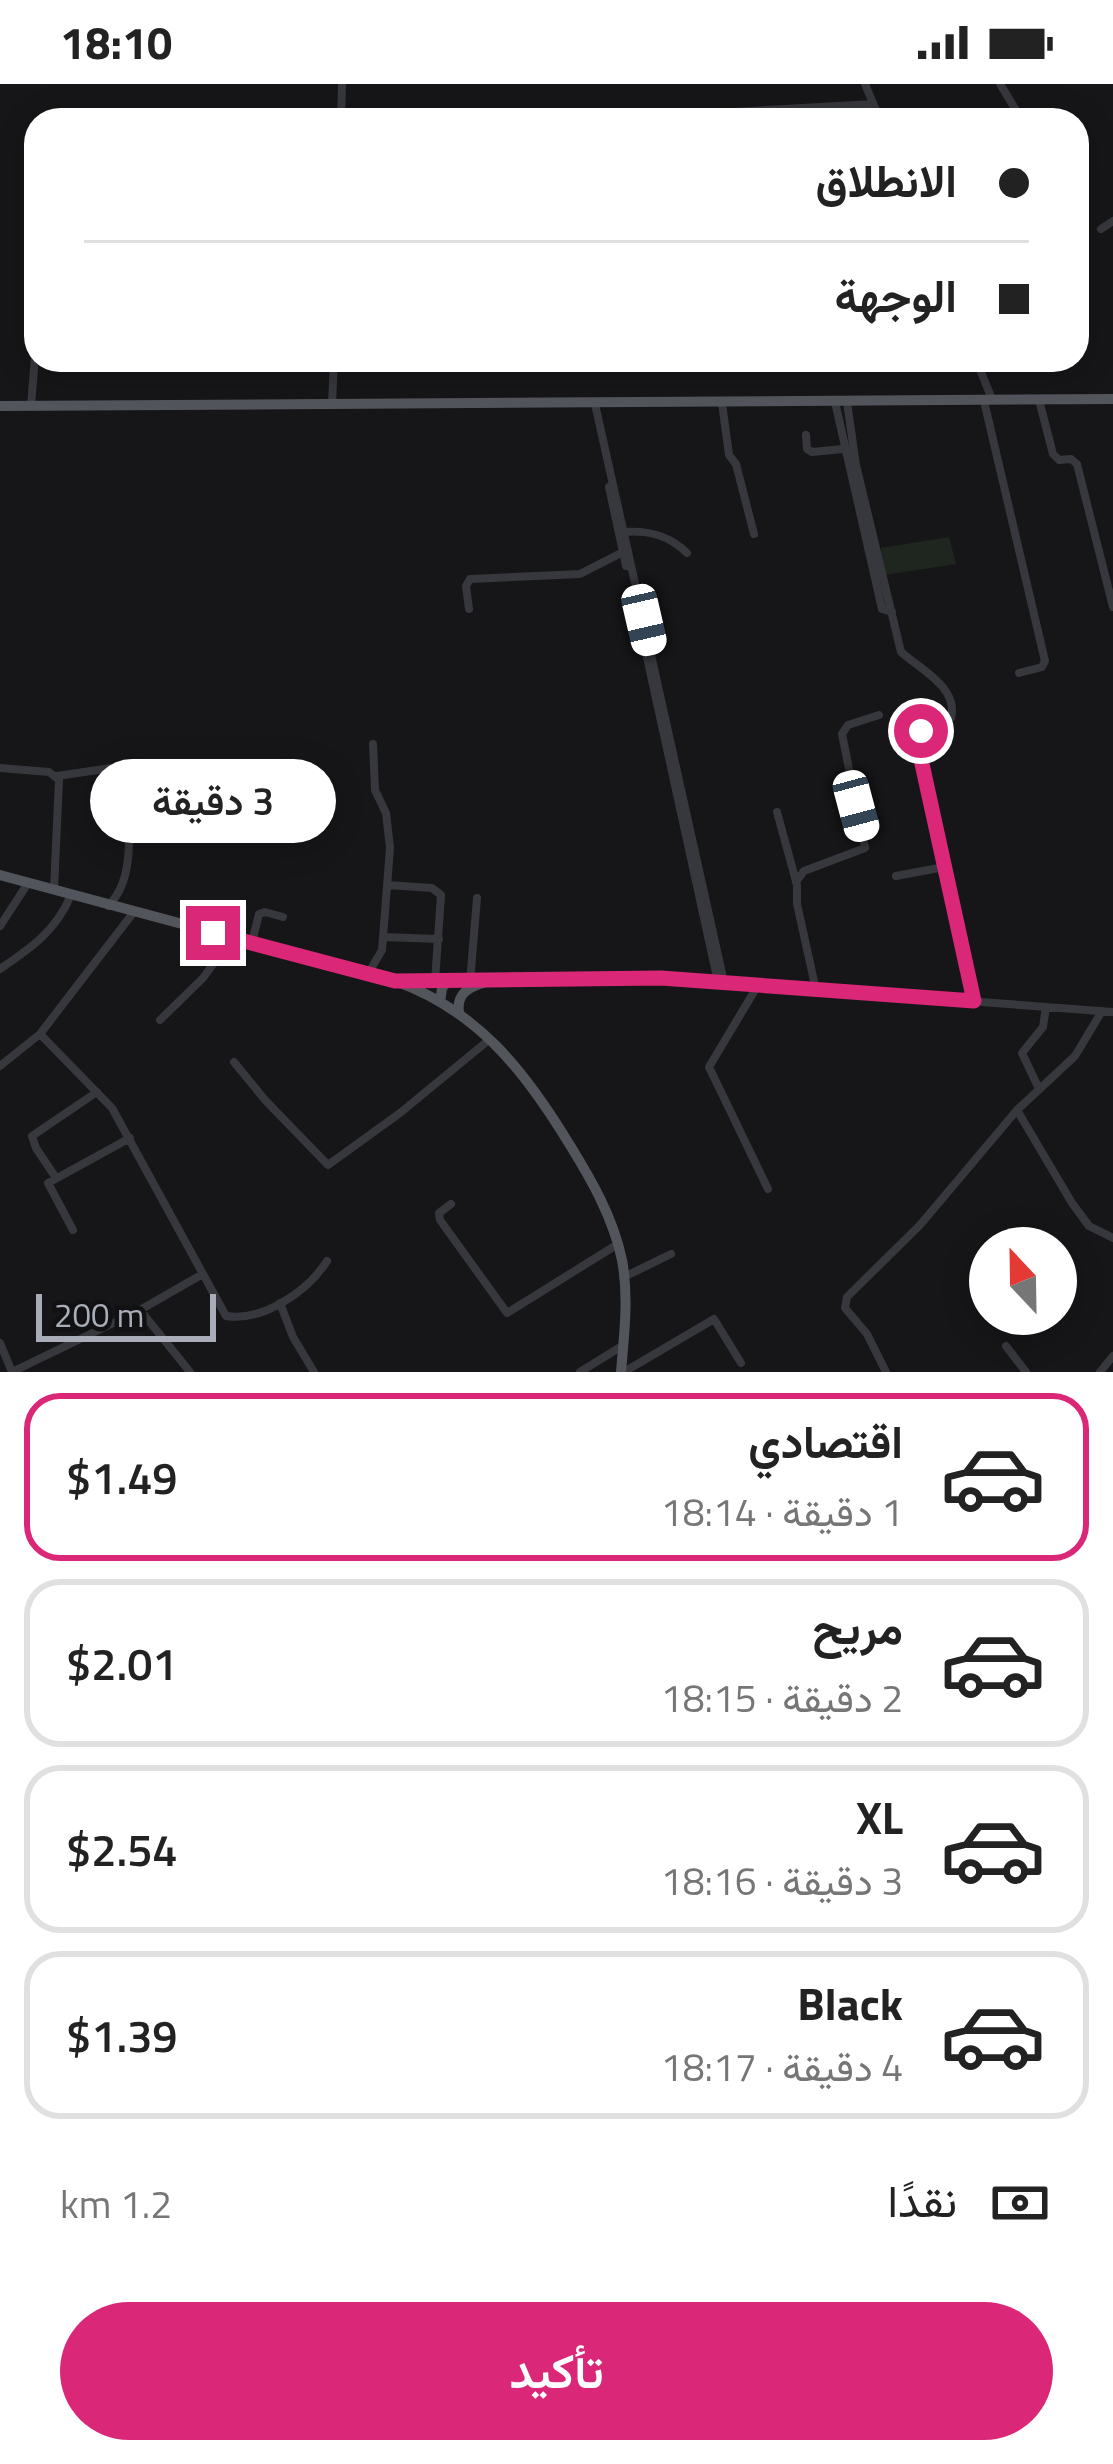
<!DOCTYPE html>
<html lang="ar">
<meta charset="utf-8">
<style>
:root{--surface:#fff;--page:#f6f6f6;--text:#222;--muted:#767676;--line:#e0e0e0;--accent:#db2777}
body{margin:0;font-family:"Titillium Web",Vazirmatn,sans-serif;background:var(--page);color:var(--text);direction:rtl;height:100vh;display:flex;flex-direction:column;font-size:45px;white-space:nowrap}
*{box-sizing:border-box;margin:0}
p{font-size:39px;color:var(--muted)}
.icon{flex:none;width:66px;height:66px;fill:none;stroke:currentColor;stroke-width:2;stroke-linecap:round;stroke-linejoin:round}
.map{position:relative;height:1288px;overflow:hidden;direction:ltr}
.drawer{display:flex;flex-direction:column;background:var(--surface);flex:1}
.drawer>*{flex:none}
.banner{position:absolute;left:24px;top:24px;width:1065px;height:264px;border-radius:36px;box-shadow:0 6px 30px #0003;direction:rtl;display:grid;align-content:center;height:264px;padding:0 60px;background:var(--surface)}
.needle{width:78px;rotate:338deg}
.tools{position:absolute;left:969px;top:1143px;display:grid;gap:24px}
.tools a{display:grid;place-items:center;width:108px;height:108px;border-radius:50%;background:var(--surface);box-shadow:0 6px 30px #0003;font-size:60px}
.scale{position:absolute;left:36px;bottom:30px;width:180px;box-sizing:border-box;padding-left:12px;border:6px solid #a8adb8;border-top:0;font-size:33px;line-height:42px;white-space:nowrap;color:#a8adb8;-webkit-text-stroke:9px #111113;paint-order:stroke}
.end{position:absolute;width:54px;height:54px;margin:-27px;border:15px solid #db2777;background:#fff;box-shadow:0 0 0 6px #fff}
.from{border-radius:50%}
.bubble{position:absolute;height:84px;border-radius:42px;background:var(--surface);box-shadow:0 6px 30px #0003;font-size:39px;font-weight:600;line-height:84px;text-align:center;direction:rtl}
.car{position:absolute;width:36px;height:72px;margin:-36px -18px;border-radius:15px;box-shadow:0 0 9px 3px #0007;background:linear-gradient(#fff 24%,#345 0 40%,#fff 0 76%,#345 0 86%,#fff 0)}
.banner b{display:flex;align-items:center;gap:42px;height:114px;font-size:45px}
.banner b+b{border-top:3px solid var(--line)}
.banner i{width:30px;height:30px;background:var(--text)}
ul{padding:21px 0 0;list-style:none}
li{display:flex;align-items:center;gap:36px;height:168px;margin:0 24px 18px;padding:0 36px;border:6px solid var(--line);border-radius:36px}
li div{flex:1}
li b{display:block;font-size:45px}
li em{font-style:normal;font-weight:600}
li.on{border-color:var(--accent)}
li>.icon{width:108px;height:108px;stroke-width:1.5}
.pay{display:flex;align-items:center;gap:30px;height:132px;padding:0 60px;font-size:45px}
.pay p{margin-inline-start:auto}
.button{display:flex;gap:24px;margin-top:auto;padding:24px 60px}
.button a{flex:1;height:138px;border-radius:72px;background:var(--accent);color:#fff;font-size:48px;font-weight:600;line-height:138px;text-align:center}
.status{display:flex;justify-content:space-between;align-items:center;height:84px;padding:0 60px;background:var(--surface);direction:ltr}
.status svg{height:33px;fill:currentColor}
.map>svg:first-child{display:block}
</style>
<div class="status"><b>18:10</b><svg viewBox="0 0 49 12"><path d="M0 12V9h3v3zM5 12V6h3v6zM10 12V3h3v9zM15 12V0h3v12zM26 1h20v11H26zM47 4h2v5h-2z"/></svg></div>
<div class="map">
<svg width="1113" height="1288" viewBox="0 0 1113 1288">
<rect width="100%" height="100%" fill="#161618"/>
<path fill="#1e261f" d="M949,453l7,27 -71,11 -4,-27z"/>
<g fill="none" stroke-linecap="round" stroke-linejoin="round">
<path stroke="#37383d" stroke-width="8" d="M865,0l15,36
M1000,0l22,36
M715,29l158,-9
M43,36v-2
M341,36l1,-36
M1101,145l12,-8
M976,276l16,39
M1039,316l14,54 6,6 12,-1 6,5 36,143
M984,317l61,260 -3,6 -23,6
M835,318l47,207 10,3
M847,318l9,63 45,187c19,17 58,36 50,66l-30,13 -4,8 57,262
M722,319l7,52 7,9 18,70
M332,320l2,-44
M595,320l129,578
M31,322l5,-62
M806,351l1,14 5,3 31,-3
M609,403l17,79
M623,448c25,-2 46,3 64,21
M469,525l-3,-23 4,-7 110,-5 43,-22
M643,555l75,343
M0,684l49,4 10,8 -5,109
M57,692l61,-9
M777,728l20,73v19l19,86
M896,792l48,-9
M796,798l8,-11 61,-23 -23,-114 6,-9 31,-10
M387,801l45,3 9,7 -6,86
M108,822c27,-26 24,-82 12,-116
M0,842l28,-43
M383,853l56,2
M252,858l7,-28 6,-2 18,5
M0,885c31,-21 56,-38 71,-74
M368,890l14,-24 8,-102 -4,-35 -11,-23 -2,-46
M402,897l259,-3 452,34
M470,898l7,-84
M758,901l-49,82 59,122
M160,936l43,-42 29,-40
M40,950l72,74 114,208c37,6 82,-25 101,-55
M234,978l31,38 63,65 72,-52 90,-74
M0,982l40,-32 93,-121
M1039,1005l-17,-36 21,-26 3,-20
M1017,1026l55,93 17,23 24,12
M56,1094l-20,-30 -4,-12 65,-44
M451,1120l-12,9 1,7 67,93 111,-69
M73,1146l-25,-47 82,-45
M624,1193l47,-23
M280,1219l13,34 21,35
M140,1226l50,62
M0,1259l12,29 128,-62 61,-35
M1006,1262l20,26
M580,1288l42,-26
M624,1288l90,-53 27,44
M886,1288l-19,-38 -22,-26 2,-11 73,-72 97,-115 58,-54 27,-45
M1100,1288l13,-16"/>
<path stroke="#53555c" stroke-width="10" d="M0,322l1113,-7
M0,791l395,106c82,29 129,89 173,161 23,37 45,75 54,118 7,38 2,75 -1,112
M440,918l2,-14 6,-7
M459,929c-3,-20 10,-26 27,-31"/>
</g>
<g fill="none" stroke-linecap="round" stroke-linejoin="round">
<path stroke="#db2777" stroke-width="15" d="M213,849l182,48 266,-3 313,23 -57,-260 4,-10"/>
</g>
</svg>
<div class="tools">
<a><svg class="needle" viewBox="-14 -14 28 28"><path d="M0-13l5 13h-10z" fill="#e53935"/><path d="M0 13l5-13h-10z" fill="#767676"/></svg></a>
</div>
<div class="scale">200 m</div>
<i class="end from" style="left:921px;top:647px"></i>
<i class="end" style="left:213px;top:849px"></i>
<div class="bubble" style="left:90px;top:675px;width:246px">3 دقيقة</div>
<i class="car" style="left:644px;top:536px;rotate:167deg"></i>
<i class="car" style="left:856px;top:722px;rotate:165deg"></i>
<div class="banner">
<b><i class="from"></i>الانطلاق</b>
<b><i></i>الوجهة</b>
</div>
</div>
<section class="drawer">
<ul>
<li class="on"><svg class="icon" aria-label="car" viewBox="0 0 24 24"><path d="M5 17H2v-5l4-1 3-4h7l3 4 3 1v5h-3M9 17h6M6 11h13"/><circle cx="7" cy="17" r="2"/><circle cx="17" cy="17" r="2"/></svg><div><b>اقتصادي</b><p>1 دقيقة · 18:14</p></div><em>$1.49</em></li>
<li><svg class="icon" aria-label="car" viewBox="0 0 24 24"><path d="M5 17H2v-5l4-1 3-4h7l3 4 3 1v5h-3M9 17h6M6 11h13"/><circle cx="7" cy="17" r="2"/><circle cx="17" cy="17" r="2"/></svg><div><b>مريح</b><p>2 دقيقة · 18:15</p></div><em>$2.01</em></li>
<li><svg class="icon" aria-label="car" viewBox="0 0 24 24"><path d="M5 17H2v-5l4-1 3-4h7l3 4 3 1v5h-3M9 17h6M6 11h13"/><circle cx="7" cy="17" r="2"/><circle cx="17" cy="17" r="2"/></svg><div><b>XL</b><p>3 دقيقة · 18:16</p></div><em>$2.54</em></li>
<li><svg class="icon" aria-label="car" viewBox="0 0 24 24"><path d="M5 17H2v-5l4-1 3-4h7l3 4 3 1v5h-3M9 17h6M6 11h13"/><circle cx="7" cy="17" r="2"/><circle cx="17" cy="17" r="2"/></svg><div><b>Black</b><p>4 دقيقة · 18:17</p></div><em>$1.39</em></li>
</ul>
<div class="pay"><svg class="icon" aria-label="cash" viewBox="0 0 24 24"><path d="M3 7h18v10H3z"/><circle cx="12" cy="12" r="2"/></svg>نقدًا<p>1.2 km</p></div>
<div class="button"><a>تأكيد</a></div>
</section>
